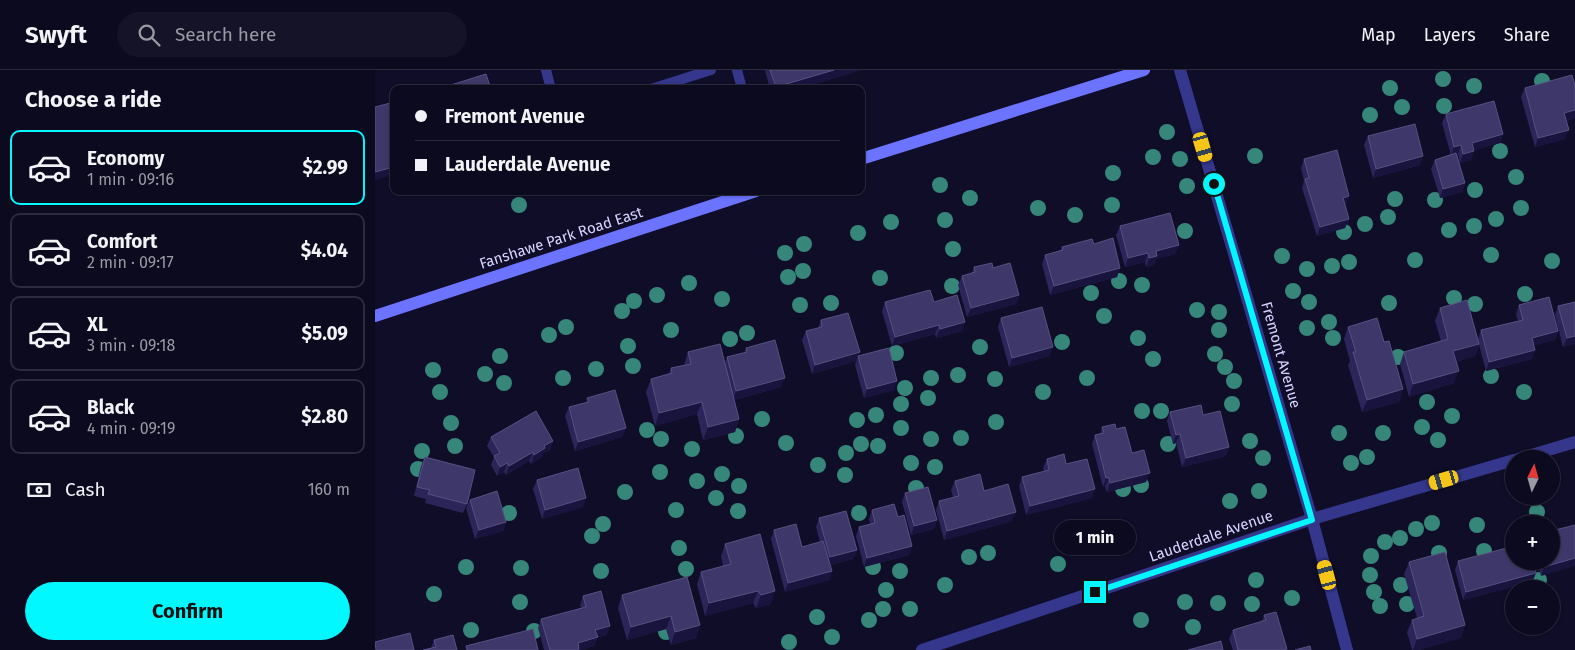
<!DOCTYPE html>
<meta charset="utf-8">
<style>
:root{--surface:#0c0a1f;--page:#151328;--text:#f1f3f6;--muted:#9a9aa4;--line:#2c2b3d;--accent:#01f8ff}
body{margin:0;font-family:"Fira Sans",sans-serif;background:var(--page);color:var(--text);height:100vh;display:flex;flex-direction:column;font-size:19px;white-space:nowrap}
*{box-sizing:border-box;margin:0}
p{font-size:16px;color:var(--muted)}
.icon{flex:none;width:28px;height:28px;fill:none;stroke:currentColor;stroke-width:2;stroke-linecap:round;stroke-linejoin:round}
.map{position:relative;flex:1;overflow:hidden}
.details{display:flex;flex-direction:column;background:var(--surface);width:375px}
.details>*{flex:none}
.guide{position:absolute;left:15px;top:15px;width:475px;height:110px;border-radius:10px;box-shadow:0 1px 4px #0004,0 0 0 1px var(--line);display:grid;align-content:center;height:110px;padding:0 25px;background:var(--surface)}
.needle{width:32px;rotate:5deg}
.controls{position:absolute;left:1130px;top:380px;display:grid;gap:10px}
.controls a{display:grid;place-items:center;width:55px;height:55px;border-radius:50%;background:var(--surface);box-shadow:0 1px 4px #0004,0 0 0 1px var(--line);font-size:25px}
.end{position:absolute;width:22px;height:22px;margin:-11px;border:6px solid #01f8ff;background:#111;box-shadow:0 0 0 2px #111}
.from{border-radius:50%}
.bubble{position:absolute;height:35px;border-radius:18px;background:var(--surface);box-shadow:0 1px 4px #0004,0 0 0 1px var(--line);font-size:16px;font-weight:700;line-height:35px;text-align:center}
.car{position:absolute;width:15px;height:30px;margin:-15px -8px;border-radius:6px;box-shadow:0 0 4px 1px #0007;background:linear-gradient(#f5c518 24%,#345 0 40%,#f5c518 0 76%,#345 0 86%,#f5c518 0)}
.guide b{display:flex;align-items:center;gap:18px;height:48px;font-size:19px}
.guide b+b{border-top:1px solid var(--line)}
.guide i{width:12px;height:12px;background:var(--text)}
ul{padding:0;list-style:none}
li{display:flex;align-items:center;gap:15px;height:75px;margin:0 10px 8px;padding:0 15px;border:2px solid var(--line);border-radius:10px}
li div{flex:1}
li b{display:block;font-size:19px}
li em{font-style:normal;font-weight:700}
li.selected{border-color:var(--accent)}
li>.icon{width:45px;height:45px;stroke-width:1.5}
h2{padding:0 25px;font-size:22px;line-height:60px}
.pay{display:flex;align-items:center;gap:12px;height:55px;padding:0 25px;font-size:19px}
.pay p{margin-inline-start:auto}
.cta{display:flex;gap:10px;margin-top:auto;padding:10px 25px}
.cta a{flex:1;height:58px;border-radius:30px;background:var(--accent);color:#111;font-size:20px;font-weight:700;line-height:58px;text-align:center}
header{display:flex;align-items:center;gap:30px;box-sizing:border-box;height:70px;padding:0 25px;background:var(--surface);border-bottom:1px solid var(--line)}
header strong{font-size:24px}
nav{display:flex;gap:28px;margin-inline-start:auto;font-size:18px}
.search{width:350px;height:45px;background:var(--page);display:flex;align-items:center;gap:12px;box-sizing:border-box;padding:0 18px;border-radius:28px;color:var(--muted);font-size:19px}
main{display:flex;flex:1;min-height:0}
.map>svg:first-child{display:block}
</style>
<header>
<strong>Swyft</strong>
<div class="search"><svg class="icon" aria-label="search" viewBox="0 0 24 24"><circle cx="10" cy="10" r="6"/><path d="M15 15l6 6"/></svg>Search here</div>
<nav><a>Map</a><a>Layers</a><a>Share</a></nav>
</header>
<main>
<section class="details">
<h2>Choose a ride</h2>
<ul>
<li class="selected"><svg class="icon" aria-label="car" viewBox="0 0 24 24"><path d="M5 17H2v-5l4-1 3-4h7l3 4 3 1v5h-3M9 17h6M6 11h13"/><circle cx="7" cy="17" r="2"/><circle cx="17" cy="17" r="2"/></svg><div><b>Economy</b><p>1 min · 09:16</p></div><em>$2.99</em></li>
<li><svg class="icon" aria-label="car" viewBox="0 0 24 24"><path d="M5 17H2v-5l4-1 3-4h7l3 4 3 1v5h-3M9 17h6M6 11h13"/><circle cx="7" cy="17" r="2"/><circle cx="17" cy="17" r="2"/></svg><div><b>Comfort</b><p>2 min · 09:17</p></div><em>$4.04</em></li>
<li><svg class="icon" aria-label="car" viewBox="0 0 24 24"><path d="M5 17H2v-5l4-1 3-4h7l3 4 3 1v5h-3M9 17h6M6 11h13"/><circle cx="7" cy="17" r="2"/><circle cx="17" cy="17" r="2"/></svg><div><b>XL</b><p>3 min · 09:18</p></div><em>$5.09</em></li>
<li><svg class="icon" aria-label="car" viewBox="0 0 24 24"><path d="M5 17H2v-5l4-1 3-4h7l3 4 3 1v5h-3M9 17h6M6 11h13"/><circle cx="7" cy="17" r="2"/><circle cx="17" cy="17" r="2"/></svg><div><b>Black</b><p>4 min · 09:19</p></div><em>$2.80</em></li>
</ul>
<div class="pay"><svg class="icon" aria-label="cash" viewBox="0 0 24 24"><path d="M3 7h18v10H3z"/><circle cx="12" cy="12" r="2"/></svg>Cash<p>160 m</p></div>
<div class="cta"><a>Confirm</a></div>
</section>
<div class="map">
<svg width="1200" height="580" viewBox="0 0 1200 580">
<rect width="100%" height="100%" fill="#100d29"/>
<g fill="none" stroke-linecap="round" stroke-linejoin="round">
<path stroke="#34378c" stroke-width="10" d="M171,0l5,19
M362,0l5,19
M276,19l60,-19"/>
<path stroke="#34378c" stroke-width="12" d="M805,0l132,449 35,131
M1143,389l57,-17
M547,580l390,-131 202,-59"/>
<path stroke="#6c73ff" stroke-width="12" d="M486,89l283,-89
M0,246l381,-125"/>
</g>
<g fill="#368779">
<circle cx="1068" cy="9" r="8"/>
<circle cx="1167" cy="11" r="8"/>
<circle cx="1099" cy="16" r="8"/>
<circle cx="1015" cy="18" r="8"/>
<circle cx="1069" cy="36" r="8"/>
<circle cx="1027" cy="37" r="8"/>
<circle cx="995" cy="45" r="8"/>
<circle cx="792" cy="62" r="8"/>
<circle cx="1125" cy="81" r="8"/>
<circle cx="880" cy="86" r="8"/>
<circle cx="778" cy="87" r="8"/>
<circle cx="805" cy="89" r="8"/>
<circle cx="738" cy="103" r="8"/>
<circle cx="1141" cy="107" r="8"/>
<circle cx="565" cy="115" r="8"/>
<circle cx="812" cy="116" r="8"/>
<circle cx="1100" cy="120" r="8"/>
<circle cx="595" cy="128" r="8"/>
<circle cx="1020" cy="129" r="8"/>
<circle cx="1060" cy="130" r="8"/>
<circle cx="144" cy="135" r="8"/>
<circle cx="737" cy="135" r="8"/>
<circle cx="663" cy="138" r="8"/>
<circle cx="1146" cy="138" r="8"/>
<circle cx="700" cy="145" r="8"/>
<circle cx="1013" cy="147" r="8"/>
<circle cx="1121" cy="149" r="8"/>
<circle cx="570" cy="150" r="8"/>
<circle cx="516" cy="152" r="8"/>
<circle cx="990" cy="154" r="8"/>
<circle cx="1099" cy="156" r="8"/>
<circle cx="1074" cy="160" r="8"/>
<circle cx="810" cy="161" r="8"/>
<circle cx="969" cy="162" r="8"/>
<circle cx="483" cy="163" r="8"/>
<circle cx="429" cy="174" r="8"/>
<circle cx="578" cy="179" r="8"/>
<circle cx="410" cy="183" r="8"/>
<circle cx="1116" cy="185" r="8"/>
<circle cx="907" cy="186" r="8"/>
<circle cx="1040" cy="190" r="8"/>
<circle cx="1177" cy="191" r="8"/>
<circle cx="974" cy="192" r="8"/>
<circle cx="957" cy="196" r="8"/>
<circle cx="932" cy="199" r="8"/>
<circle cx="428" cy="201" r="8"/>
<circle cx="413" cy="207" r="8"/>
<circle cx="505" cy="208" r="8"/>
<circle cx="744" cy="211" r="8"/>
<circle cx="314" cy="213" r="8"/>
<circle cx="767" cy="215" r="8"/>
<circle cx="577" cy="216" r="8"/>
<circle cx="918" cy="221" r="8"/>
<circle cx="716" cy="223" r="8"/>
<circle cx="1150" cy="224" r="8"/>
<circle cx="282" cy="225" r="8"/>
<circle cx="1079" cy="228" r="8"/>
<circle cx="347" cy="229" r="8"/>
<circle cx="259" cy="231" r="8"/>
<circle cx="934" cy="232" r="8"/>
<circle cx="456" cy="233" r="8"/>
<circle cx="1014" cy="233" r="8"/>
<circle cx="1100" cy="234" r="8"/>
<circle cx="425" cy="235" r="8"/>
<circle cx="822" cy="240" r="8"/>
<circle cx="247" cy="241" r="8"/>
<circle cx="844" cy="242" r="8"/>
<circle cx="729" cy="246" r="8"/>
<circle cx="954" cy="252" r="8"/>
<circle cx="191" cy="257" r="8"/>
<circle cx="932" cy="258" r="8"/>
<circle cx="296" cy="260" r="8"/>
<circle cx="844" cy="260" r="8"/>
<circle cx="372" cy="263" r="8"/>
<circle cx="174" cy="265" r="8"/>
<circle cx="763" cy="268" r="8"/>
<circle cx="958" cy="268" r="8"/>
<circle cx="355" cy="269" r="8"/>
<circle cx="687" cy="272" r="8"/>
<circle cx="253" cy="276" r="8"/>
<circle cx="605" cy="277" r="8"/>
<circle cx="521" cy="283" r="8"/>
<circle cx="840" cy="284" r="8"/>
<circle cx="125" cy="286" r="8"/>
<circle cx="1023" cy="287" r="8"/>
<circle cx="778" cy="289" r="8"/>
<circle cx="258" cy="296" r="8"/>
<circle cx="850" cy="297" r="8"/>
<circle cx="221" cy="299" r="8"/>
<circle cx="58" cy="300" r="8"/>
<circle cx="110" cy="304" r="8"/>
<circle cx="583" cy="305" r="8"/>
<circle cx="1116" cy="306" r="8"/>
<circle cx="188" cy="308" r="8"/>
<circle cx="556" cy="308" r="8"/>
<circle cx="712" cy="308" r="8"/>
<circle cx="620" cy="309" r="8"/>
<circle cx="859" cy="311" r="8"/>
<circle cx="129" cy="313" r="8"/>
<circle cx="530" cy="318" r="8"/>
<circle cx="65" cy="322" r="8"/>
<circle cx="668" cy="322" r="8"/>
<circle cx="1149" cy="322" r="8"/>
<circle cx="553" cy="328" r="8"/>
<circle cx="1052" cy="332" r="8"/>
<circle cx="526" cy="334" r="8"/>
<circle cx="857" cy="334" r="8"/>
<circle cx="767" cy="341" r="8"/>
<circle cx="786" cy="341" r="8"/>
<circle cx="501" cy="345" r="8"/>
<circle cx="1077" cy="346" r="8"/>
<circle cx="387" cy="349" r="8"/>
<circle cx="482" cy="350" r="8"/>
<circle cx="621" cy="352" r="8"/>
<circle cx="76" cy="353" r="8"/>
<circle cx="1047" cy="357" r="8"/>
<circle cx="526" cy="358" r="8"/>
<circle cx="272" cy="360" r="8"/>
<circle cx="964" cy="363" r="8"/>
<circle cx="1008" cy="363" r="8"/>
<circle cx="361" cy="366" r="8"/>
<circle cx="586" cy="368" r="8"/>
<circle cx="286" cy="369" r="8"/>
<circle cx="556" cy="369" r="8"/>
<circle cx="1063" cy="370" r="8"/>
<circle cx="875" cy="371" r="8"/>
<circle cx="411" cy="373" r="8"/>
<circle cx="486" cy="374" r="8"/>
<circle cx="793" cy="374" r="8"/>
<circle cx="80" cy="376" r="8"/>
<circle cx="503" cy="376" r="8"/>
<circle cx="317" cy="379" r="8"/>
<circle cx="47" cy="381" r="8"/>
<circle cx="471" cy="383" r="8"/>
<circle cx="992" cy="387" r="8"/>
<circle cx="888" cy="388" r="8"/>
<circle cx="536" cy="393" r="8"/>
<circle cx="976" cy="393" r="8"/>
<circle cx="443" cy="395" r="8"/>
<circle cx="560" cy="397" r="8"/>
<circle cx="43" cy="399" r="8"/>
<circle cx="285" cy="402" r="8"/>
<circle cx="347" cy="404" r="8"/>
<circle cx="470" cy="405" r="8"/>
<circle cx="322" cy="411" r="8"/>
<circle cx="766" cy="415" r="8"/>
<circle cx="364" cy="416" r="8"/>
<circle cx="541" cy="418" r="8"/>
<circle cx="748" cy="419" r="8"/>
<circle cx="884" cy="421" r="8"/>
<circle cx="250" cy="422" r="8"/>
<circle cx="341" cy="428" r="8"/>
<circle cx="855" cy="431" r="8"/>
<circle cx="301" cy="440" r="8"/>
<circle cx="363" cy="441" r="8"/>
<circle cx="1162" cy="442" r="8"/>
<circle cx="134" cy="443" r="8"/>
<circle cx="484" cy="443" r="8"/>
<circle cx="1057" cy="453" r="8"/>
<circle cx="228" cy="454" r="8"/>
<circle cx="1102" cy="455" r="8"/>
<circle cx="742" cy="459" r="8"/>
<circle cx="1041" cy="459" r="8"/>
<circle cx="217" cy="466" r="8"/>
<circle cx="1025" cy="468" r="8"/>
<circle cx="1010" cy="472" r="8"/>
<circle cx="304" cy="478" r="8"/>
<circle cx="1109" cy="481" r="8"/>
<circle cx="613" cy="483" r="8"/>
<circle cx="1064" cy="483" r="8"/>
<circle cx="996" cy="486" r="8"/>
<circle cx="594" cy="487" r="8"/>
<circle cx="683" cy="494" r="8"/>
<circle cx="91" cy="497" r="8"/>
<circle cx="498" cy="497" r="8"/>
<circle cx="146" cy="498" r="8"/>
<circle cx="311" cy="499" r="8"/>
<circle cx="226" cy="501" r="8"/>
<circle cx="525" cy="501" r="8"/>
<circle cx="995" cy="505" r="8"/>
<circle cx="881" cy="510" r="8"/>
<circle cx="1164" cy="510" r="8"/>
<circle cx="570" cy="515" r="8"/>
<circle cx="1026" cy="515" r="8"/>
<circle cx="511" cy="520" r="8"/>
<circle cx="999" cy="522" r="8"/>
<circle cx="59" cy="524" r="8"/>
<circle cx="917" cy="528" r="8"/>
<circle cx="145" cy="532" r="8"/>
<circle cx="810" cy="532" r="8"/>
<circle cx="843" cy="533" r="8"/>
<circle cx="877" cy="534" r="8"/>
<circle cx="1032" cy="534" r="8"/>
<circle cx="1005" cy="536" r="8"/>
<circle cx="508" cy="539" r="8"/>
<circle cx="535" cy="539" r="8"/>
<circle cx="442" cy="547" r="8"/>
<circle cx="494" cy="550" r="8"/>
<circle cx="766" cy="550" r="8"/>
<circle cx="818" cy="557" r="8"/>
<circle cx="96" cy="560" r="8"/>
<circle cx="159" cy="561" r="8"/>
<circle cx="291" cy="562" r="8"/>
<circle cx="457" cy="567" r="8"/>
<circle cx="414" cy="572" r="8"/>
</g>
<path fill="#2c2559" d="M390,0h96l-63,19h-28z
M1200,16v32l-9,3 -1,18 -30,8 -14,-50 4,-9z
M1071,44l57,20 -3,9 -26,7 -3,10 -11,3 -2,-9h-1l8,29 -3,9 -22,6 -9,-29 4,-9 16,-5 -9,-32z
M993,66l52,29 -47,13 -9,-33z
M929,89l42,46 -1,1 4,13 -4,9 -28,8 -15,-48 2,-7 -3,-13z
M745,156l59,19 -4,9 -19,5 -2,6 -8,2 -1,-5 -20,5 -9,-32z
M719,174l26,24 -3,9 -67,18 -8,-31 3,-9 15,-4 2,-4z
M599,197l45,28 -3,9 -49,13 -9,-32 4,-9 10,-3z
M510,232h49l28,29 -26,7 -1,-4 -43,12 -10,-35z
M1200,232v42l-12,3 -8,-32 3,-9z
M1144,235l39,26 -3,9 -21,5 -2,14 -46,12 -7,-26 -4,11 -19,6 -2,21 -45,14 -9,-33 4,-12 37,-11 -6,-20 5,-13 38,31 3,-9 37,-9 -2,-7z
M626,248l49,38 -41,11 -11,-40z
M446,250l39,32 -4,9 -44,13 -10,-34 4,-9 12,-3z
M973,257l36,15 19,47 -4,13 -37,10 -14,-47 2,-4 -6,-22z
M371,278l35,39 -47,13 5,19 -4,13 -32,8 -6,-26 -42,12 -9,-34 5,-13 18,-5 2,-6 13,-3 4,-13 37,11 2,-6 17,-4z
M483,286l36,34 -30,8 -9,-33z
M212,328l39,30 -4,9 -47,14 -10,-35 4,-9 17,-5z
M795,342l33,3 26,32 -3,9 -44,11 -6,-24 -3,1 -6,-23z
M727,357l14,2 16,24 14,29 -39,10 -2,-5h-2l-11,-43 3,-9 5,-1z
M116,367l62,4 -3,9 -7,3 -1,4 -11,7 -2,-3 -23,14 -2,-3 -7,4 -6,-11 3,-8 -7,-11z
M50,387l42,47 -4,9 -38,-10 1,-4 -12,-3 7,-30z
M672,389l19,5 26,34 -66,17 -7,-29 3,-9 22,-6 -1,-3z
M162,410l46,27 -41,12 -9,-30z
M580,411l29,10 28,30 -68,19 -8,-30 3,-9 14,-4 -2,-7z
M530,423l32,27 -3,9 -23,6 -9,-33z
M95,430l36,22 -3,9 -28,8 -9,-31z
M497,440l26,7 14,29 -3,9 -45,12 -8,-31 3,-9 11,-3 -1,-5z
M444,448l38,32 -4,9 -23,6 2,6 -3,9 -44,12 -14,-53 3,-9 28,17 18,-5 -4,-15z
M350,474l46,60 -15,4 -3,-5 -48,13 -8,-32 4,-12 22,-6 -2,-10z
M1083,491l78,12 -4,9 -69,18 -8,-30z
M1162,491h14l-10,15z
M1034,492l56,63 -4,13 -43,12h-6l-5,-18 5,-12 5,-2 -13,-44z
M247,525l78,30 -4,13 -25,7 -5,-16 -39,11 -9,-32z
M208,526l24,39 -9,2 -4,9 -14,4h-36l-6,-22 3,-9 40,-11 -1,-3z
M889,545l22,35h-53l-4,-11 4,-9 29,-8z
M59,570l23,10 -26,-2z"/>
<path fill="#19143e" d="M459,0h27l-63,19h-23l1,-2z
M1200,40v8l-14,4 3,-9z
M1194,60l-4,9 -30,8 3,-9z
M1128,64l-3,9 -32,9 4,-9z
M1086,75l-3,9 -7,2 3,-9z
M1099,81l-3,9 -11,3 3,-9z
M1048,86l-3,9 -47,13 3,-9z
M19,97v8l-19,5v-8z
M1090,113l-3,9 -22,6 3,-9z
M974,126l-3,9 -6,2 3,-9z
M974,149l-4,9 -28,8 3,-9z
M804,175l-4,9 -19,5 -2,6 -8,2 3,-9 7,-7z
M773,183l-3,9 -20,5 3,-9z
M745,198l-3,9 -67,18 4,-9z
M644,225l-3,9 -49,13 4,-9z
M590,252l-3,9 -26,7 4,-9z
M564,255l-4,9 -43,12 3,-9z
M1183,261l-3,9 -26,7 3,-9z
M1200,266v8l-12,3 4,-9z
M1104,274l-4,12 -26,8 4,-13z
M678,277l-3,9 -41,11 3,-9z
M1160,280l-3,9 -46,12 3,-9z
M485,282l-4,9 -44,13 3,-9z
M1084,301l-5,12 -45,14 4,-13z
M410,308l-4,9 -48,13 3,-9z
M522,311l-3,9 -30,8 3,-9z
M1028,319l-4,13 -37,10 5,-12z
M327,332l-5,12 -42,12 4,-13z
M364,349l-4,13 -32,8 5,-13z
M251,358l-4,9 -47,14 3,-9z
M805,364l-4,9 -3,1 3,-9z
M178,371l-3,9 -7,3 -1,4 -11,7 3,-9 10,-9z
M854,377l-3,9 -44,11 4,-9z
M158,382l-4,9 -23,14 3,-9z
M132,393l-3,9 -7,4 3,-9z
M775,403l-4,9 -39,10 3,-9z
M731,408h3l-4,9h-2z
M720,419l-3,9 -66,17 4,-9z
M211,428l-3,9 -41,12 3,-9z
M641,442l-4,9 -68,19 3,-9z
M562,450l-3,9 -23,6 3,-9z
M131,452l-3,9 -28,8 4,-9z
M537,476l-3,9 -45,12 3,-9z
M482,480l-4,9 -27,7 4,-9z
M1200,488v8l-34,10 3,-9z
M457,501l-3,9 -44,12 3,-9z
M1161,503l-4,9 -69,18 3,-8z
M383,521l-5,12 -48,13 4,-13z
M400,521l-4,13 -15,4 5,-13z
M296,546l-5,13 -39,11 4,-13z
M325,555l-4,13 -25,7 4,-13z
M1090,555l-4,13 -43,12h-5l4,-11z
M235,556l-3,9 -9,2 -4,9 -14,4h-5l3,-7 17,-13z"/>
<path fill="#3e386a" stroke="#565182" d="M395,0h64l-58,17z
M111,4l5,15h-53z
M1197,5l3,11v24l-11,3 5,17 -31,8 -13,-50z
M1119,31l9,33 -31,9 2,8 -11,3 -2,-9 -7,2 -8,-33z
M19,32v65l-19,5v-65z
M1040,54l8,32 -47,13 -8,-33z
M962,80l12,46 -6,2 6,21 -29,8 -15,-48 4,-1 -5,-19z
M1081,83l9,30 -22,6 -8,-29z
M795,143l9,32 -23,6 1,5 -8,2 -1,-5 -20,5 -8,-32z
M738,168l7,30 -66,18 -9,-31 18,-5 -1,-3 30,-8 2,5z
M617,193l1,5 17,-5 9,32 -48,13 -9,-32 13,-4 -1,-5z
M555,220l4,12 23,-7 8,27 -25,7 -1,-4 -44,12 -10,-35z
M1174,227l9,34 -26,7 3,12 -46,12 -8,-32 42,-10 -4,-15z
M1092,230l12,44 -26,7 6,20 -46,13 -9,-32 44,-13 -8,-31z
M1200,232v34l-8,2 -9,-32z
M667,237l11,40 -41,11 -11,-40z
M473,243l12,39 -45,13 -9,-34 16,-4 -1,-7z
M1002,248l7,24 5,-1 14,48 -36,11 -14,-48h3l-8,-25z
M400,270l10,38 -49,13 -9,-34 20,-5 -1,-4z
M345,274l19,75 -31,8 -6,-25 -43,11 -8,-34 21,-6 -1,-5 20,-4 -3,-12z
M514,278l8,33 -30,8 -9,-33z
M240,320l11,38 -48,14 -9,-35 20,-5 -2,-4z
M826,335l2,10 17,-4 9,36 -43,11 -6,-24 -4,1 -6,-23z
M161,341l17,30 -9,5 1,2 -11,7 -1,-3 -24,14 -2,-3 -7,4 -6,-11 6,-3 -9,-16z
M740,354l1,5 9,-2 7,26 12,-3 6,23 -40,10 -1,-5h-3l-11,-43 9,-2 -2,-6z
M689,384l2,10 21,-5 8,30 -65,17 -8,-29 27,-7 -2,-11z
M50,387l50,13 -8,34 -39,-10 2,-4 -13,-3z
M203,398l8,30 -41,12 -8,-30z
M605,404l4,17 24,-7 8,28 -69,19 -8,-30 20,-5 -4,-15z
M553,417l9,33 -23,6 -9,-33z
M122,421l9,31 -27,8 -9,-30z
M519,434l4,13 6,-2 8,31 -45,12 -8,-31 16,-4 -3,-13z
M471,441l11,39 -27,7 -11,-39z
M421,454l6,23 21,-6 9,30 -44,12 -14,-53z
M1200,455v33l-31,9 -1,-6h8v-30z
M385,464l15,57 -14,4 -3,-4 -49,12 -8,-31 30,-8 -6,-20z
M1139,476v15h19l3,12 -70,19 -8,-31z
M1070,482l20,73 -48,14 -5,-19 12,-4 -15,-54z
M312,507l13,48 -25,7 -4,-16 -40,11 -9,-32z
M226,521l9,35 -15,4 3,7 -20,6 1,6 -2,1h-27l-9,-31 45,-12 -3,-11z
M901,542l11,37 -4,1h-45l-5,-20 33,-10 -2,-5z
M158,559l5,21h-71l-1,-4z
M35,563l4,17h-38l-1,-8z
M78,565l4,15h-34l13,-3 -2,-7z
M846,571l2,9h-35z
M935,576l1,4h-16z"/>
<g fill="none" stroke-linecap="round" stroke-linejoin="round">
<path stroke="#01f8ff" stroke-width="6" d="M720,522l217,-72 -98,-336"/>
</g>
<g text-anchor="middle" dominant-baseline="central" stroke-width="4" stroke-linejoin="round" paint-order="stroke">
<g font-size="15" fill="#d7d5ff" stroke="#100d29">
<text transform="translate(186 168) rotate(-18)">Fanshawe Park Road East</text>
<text transform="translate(906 285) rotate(74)">Fremont Avenue</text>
<text transform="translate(836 466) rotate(-19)">Lauderdale Avenue</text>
</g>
</g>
</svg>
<div class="controls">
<a><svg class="needle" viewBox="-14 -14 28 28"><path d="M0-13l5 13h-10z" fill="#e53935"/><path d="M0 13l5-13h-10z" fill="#9a9aa4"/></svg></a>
<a>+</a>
<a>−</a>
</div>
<i class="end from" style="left:839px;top:114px"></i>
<i class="end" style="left:720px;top:522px"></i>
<div class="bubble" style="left:679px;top:450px;width:82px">1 min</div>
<i class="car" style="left:828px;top:77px;rotate:164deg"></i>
<i class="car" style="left:1069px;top:410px;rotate:254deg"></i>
<i class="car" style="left:952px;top:505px;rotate:345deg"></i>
<div class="guide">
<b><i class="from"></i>Fremont Avenue</b>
<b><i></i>Lauderdale Avenue</b>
</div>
</div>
</main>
